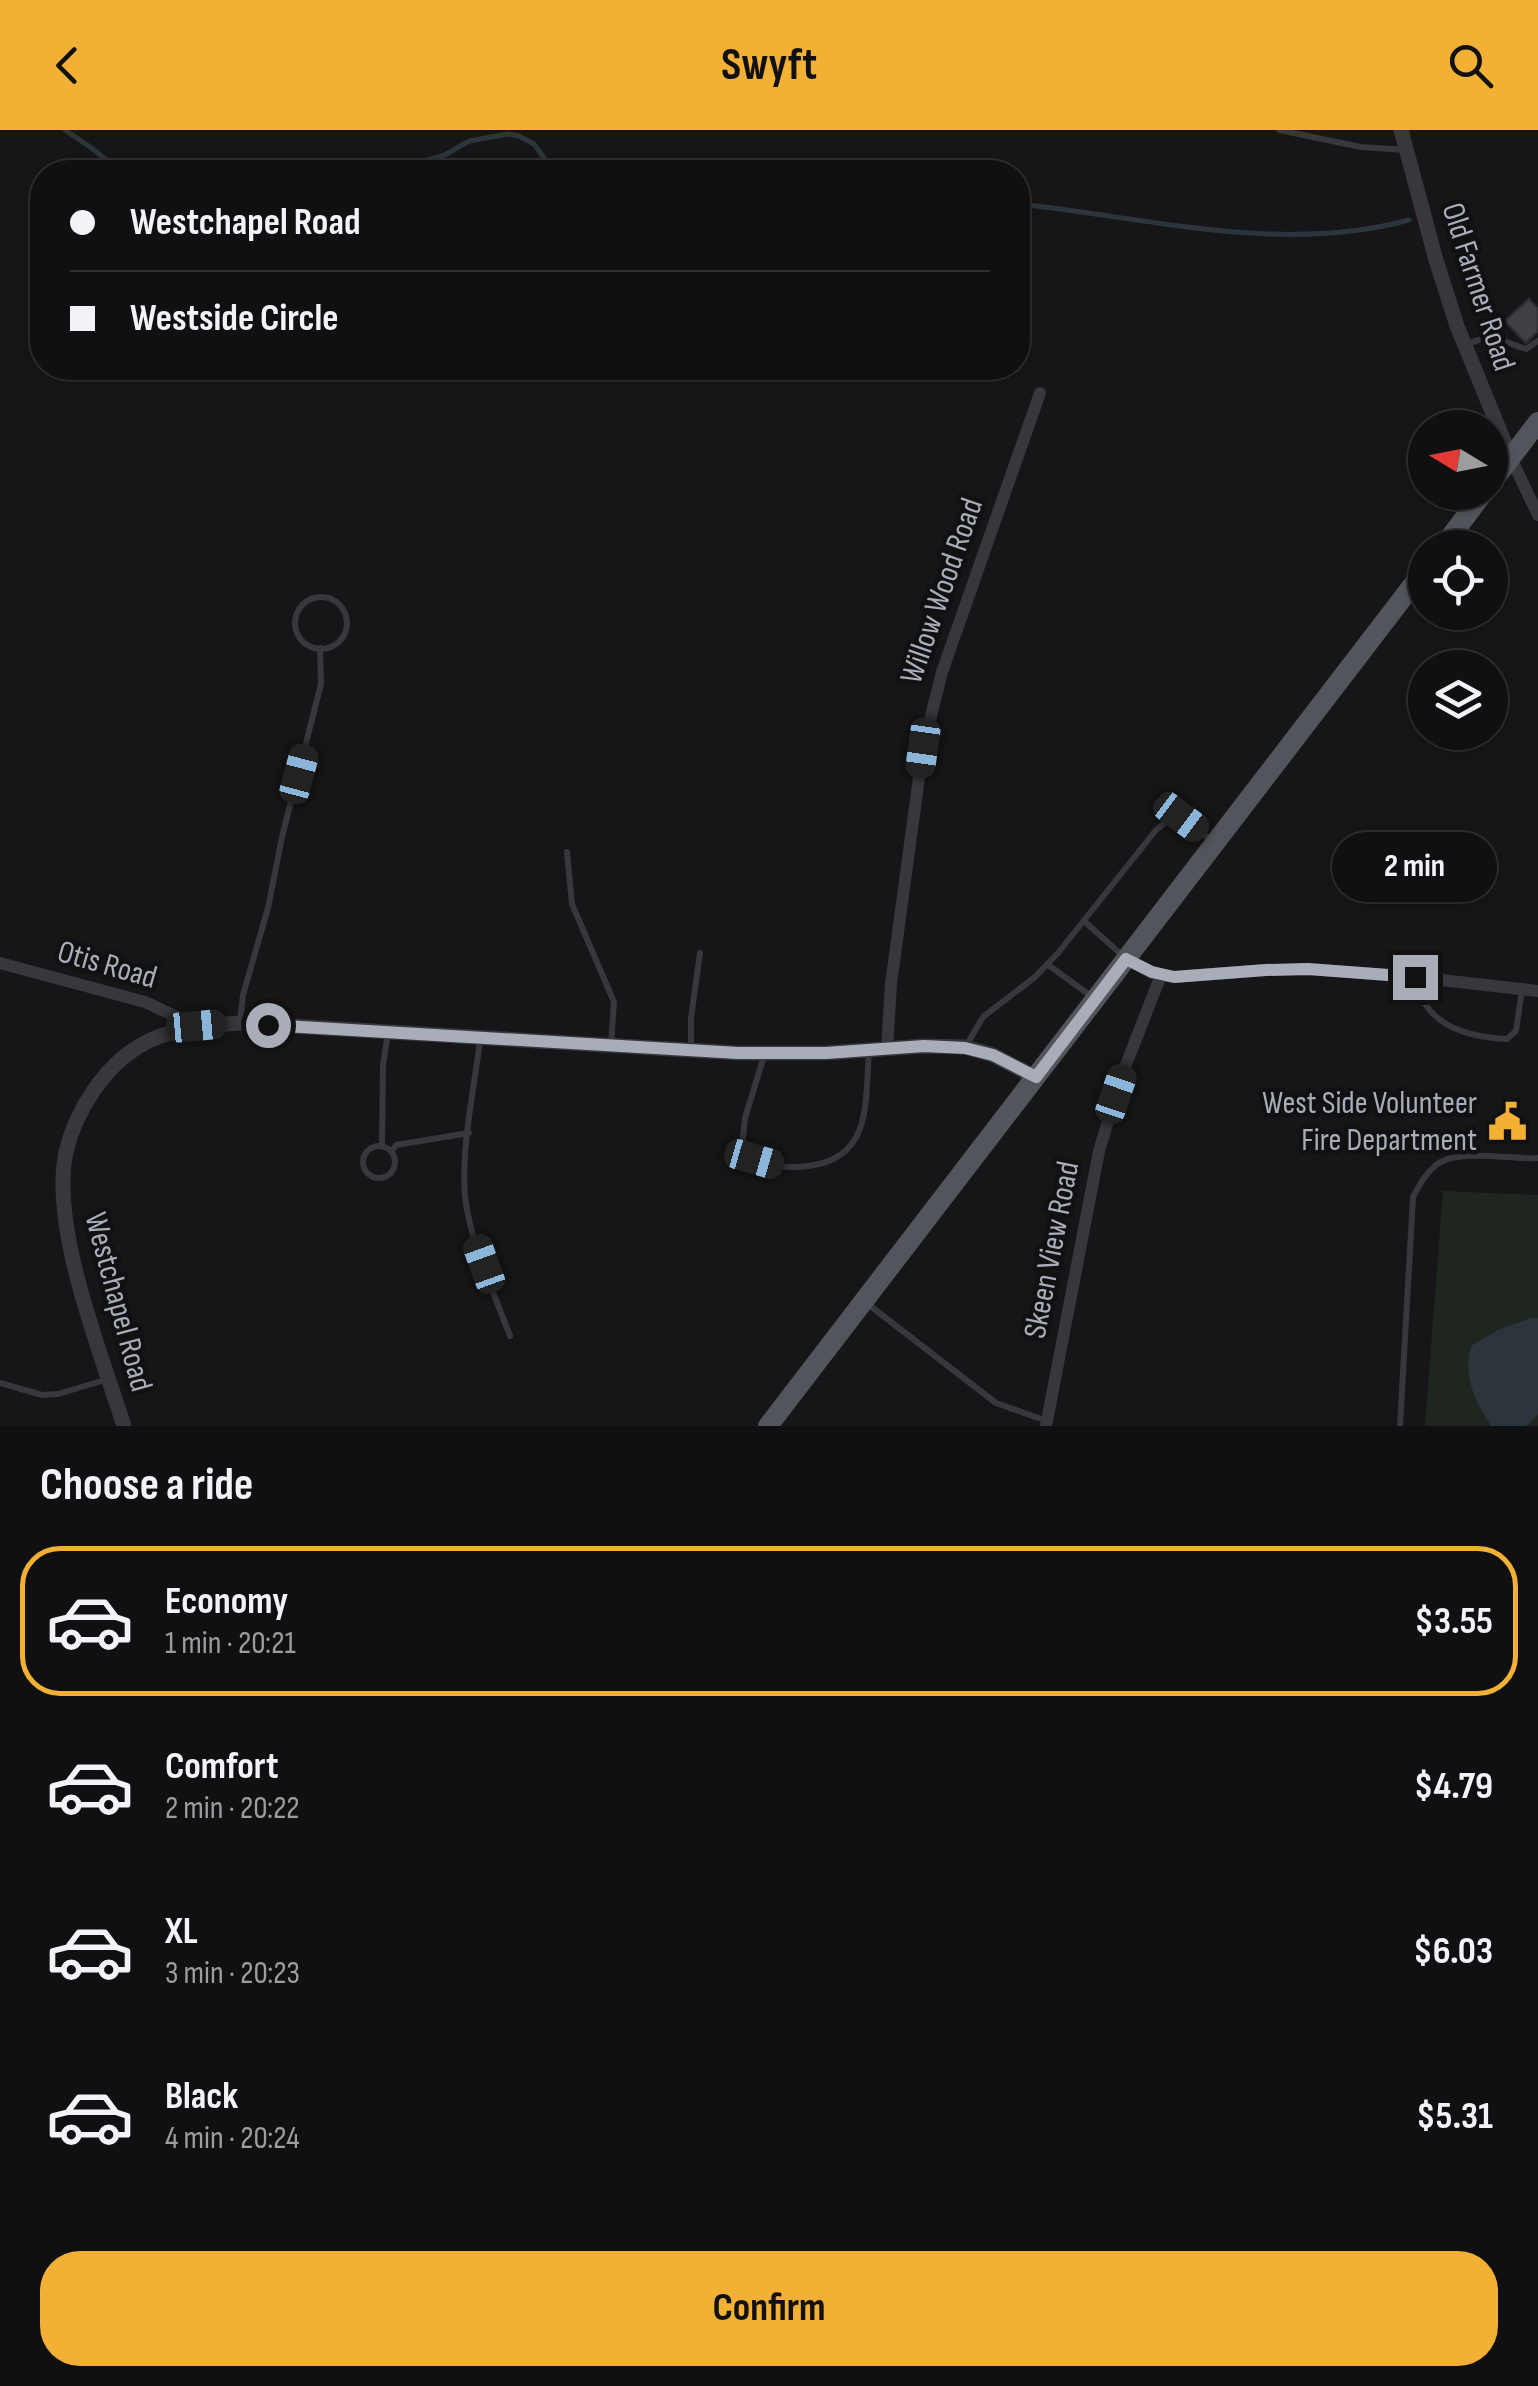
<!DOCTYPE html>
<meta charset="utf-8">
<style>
:root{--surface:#101012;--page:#1e1e20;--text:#f1f3f6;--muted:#9c9d9f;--line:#303032;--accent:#f2b134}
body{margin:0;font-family:"Sofia Sans Condensed",sans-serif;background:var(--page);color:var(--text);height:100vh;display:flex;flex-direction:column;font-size:38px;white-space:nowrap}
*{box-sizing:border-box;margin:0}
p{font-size:32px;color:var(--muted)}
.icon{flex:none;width:55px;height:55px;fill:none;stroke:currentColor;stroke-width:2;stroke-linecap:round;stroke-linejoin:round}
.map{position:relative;height:1296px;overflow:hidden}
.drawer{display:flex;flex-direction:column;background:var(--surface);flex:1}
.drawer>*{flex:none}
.top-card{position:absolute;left:30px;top:30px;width:1000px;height:220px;border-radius:40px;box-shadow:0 2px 8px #0004,0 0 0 2px var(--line);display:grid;align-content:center;height:220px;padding:0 40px;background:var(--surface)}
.needle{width:65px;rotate:280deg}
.tools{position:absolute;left:1408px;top:280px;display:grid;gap:20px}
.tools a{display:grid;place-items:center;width:100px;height:100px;border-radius:50%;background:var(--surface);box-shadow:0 2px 8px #0004,0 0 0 2px var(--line);font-size:50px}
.end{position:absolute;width:45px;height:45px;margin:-22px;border:12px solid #a8adb8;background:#111;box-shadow:0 0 0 5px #111}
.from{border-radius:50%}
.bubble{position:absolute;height:70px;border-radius:35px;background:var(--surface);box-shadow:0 2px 8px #0004,0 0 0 2px var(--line);font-size:32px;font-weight:700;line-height:70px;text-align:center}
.car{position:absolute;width:30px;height:60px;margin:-30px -15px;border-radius:12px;box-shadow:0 0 8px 2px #0007;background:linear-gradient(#222 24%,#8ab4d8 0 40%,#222 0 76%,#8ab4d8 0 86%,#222 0)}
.top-card b{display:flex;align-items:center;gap:35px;height:95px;font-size:38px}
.top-card b+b{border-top:2px solid var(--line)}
.top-card i{width:25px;height:25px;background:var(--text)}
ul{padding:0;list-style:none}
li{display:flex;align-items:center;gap:30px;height:150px;margin:0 20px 15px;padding:0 20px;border:5px solid transparent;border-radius:40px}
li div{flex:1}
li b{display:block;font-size:38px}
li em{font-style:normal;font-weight:700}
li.active{border-color:var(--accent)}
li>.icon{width:90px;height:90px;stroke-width:1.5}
h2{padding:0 40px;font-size:45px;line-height:120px}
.primary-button{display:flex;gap:20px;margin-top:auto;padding:20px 40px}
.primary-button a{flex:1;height:115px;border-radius:40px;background:var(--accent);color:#111;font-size:40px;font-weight:700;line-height:115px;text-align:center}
header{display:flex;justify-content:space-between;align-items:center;height:130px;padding:0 40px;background:var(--accent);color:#111;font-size:45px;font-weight:700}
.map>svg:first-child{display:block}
</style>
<header><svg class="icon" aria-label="back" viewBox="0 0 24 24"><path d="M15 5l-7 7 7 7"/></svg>Swyft<svg class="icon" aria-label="search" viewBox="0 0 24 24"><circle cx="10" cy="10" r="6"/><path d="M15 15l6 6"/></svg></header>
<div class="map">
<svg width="1538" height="1296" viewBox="0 0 1538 1296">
<rect width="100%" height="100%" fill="#161618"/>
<path fill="#1e261f" d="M1443,1061l95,4v231h-113z"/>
<path fill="#2c353c" d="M1531,1188h7v97l-12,11h-35c-17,-26 -28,-49 -20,-80l27,-16z"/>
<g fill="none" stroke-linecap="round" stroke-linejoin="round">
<path stroke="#2c353c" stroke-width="5" d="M65,0l28,19 28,23
M401,42l20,-10 24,-7 24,-14 39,-7 11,2 15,8 20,28
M1018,74c128,13 263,51 391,16
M1445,83l13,-3"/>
</g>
<path fill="#404145" stroke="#303034" stroke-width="2.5" d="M1529,169l9,10v22l-12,12 -21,-22z"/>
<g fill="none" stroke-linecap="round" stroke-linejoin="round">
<path stroke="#37383d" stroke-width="6" d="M1279,0l82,17 45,3
M1466,215c30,-14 31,-5 60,4l12,-8
M295 493a26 26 0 1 1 52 0a26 26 0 1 1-52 0Z
M567,722l5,52 42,98 -3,43
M1084,791l40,36
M1047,834l44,32
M1415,848c9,47 50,59 92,61l9,-8 6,-42
M240,892l3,-27 25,-87 14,-71 39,-153 -1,-36
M480,911c-6,48 -19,107 -15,155 5,46 29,97 45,140
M966,916l17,-29 52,-40 23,-24 98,-123 12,-10 13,-3 30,23
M691,920v-32l9,-65
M765,923l-20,65 -3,28c15,16 34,22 56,21 74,-3 67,-59 71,-116
M363 1032a16 16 0 1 1 32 0a16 16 0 1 1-32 0Z
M382,1016l1,-81 5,-32
M392,1021l4,-6 73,-12
M869,1175l127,98 51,18
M0,1253l42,12 16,-1 50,-15
M1400,1296l13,-229c6,-11 12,-23 23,-32 20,-17 76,-5 102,-7"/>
<path stroke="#37383d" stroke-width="12" d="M1511,328l27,57
M1126,829l26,14 22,4 91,-7 43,-1 107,8 123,14
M0,833l145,39 51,24
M887,919l4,-65 32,-236 19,-76 98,-279
M1046,1296l53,-275 23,-76 39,-100"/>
<path stroke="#37383d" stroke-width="15" d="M1401,0l35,130 21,66 54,132
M124,1296c-23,-73 -74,-199 -58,-274 5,-22 15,-43 28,-62 39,-56 82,-63 146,-67l498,30h88l98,-7 41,1 28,8 42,22"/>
<path stroke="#53555c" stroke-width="20" d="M1490,355l48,-63
M1442,418l42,-56
M768,1296l657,-857"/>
</g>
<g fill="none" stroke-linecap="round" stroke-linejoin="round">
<path stroke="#a8adb8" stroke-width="12" d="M268,895l470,28h88l98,-7 41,2 28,7 43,22 90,-118 26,13 22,5 92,-7 42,-1 107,8"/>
</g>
<defs>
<symbol id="civic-bare" viewBox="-9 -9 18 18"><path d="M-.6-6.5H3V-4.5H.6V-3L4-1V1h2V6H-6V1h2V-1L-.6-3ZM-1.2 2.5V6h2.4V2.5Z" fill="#f2b134" stroke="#111113" stroke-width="2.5" paint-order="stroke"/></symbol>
</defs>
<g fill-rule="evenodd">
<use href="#civic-bare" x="1480" y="964" width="55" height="55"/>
</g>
<g text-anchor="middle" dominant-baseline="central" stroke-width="9" stroke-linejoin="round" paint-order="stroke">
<g font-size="32" fill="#a8adb8" stroke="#111113">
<text transform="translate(1478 157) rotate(72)">Old Farmer Road</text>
<text transform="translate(942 461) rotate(-71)">Willow Wood Road</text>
<text transform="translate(107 835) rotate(16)">Otis Road</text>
<text transform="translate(1052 1120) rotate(-79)">Skeen View Road</text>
<text transform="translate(118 1172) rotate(75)">Westchapel Road</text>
</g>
<g font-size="32" fill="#a8adb8" stroke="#111113" text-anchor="end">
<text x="1477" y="973">West Side Volunteer<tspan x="1477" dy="37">Fire Department</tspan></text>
</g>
</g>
</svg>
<div class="tools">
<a><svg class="needle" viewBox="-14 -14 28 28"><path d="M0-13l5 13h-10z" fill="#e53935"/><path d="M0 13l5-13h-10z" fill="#9c9d9f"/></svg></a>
<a><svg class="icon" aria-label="locate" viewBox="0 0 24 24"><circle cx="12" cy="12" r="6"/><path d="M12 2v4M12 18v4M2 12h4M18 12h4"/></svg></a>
<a><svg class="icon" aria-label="layers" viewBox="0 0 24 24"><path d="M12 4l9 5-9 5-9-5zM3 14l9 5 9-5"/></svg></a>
</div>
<i class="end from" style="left:268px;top:895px"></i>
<i class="end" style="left:1415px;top:847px"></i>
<div class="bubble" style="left:1332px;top:702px;width:165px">2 min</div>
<i class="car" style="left:923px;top:618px;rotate:188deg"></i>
<i class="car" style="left:299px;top:644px;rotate:15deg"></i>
<i class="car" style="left:1181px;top:687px;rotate:127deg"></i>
<i class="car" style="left:196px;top:896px;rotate:85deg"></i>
<i class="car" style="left:1116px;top:964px;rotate:19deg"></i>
<i class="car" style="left:754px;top:1029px;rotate:106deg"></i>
<i class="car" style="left:484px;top:1134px;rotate:340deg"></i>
<div class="top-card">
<b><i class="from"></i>Westchapel Road</b>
<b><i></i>Westside Circle</b>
</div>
</div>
<section class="drawer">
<h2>Choose a ride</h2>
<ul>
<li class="active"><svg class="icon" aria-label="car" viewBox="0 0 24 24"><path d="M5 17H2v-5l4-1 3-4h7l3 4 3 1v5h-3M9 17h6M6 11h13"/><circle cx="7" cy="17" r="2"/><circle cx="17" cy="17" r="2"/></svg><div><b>Economy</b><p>1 min · 20:21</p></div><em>$3.55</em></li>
<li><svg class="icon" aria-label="car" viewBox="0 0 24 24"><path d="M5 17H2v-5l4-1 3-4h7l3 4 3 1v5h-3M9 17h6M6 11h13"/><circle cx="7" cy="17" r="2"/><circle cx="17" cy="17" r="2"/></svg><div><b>Comfort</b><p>2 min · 20:22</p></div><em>$4.79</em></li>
<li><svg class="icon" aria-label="car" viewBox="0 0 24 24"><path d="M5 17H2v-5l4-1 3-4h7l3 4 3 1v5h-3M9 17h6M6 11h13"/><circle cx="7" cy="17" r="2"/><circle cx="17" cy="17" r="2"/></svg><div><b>XL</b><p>3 min · 20:23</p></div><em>$6.03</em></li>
<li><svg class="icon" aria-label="car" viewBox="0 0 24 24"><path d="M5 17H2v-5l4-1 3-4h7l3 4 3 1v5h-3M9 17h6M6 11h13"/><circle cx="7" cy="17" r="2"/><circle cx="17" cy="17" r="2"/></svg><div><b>Black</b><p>4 min · 20:24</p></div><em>$5.31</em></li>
</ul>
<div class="primary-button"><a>Confirm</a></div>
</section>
